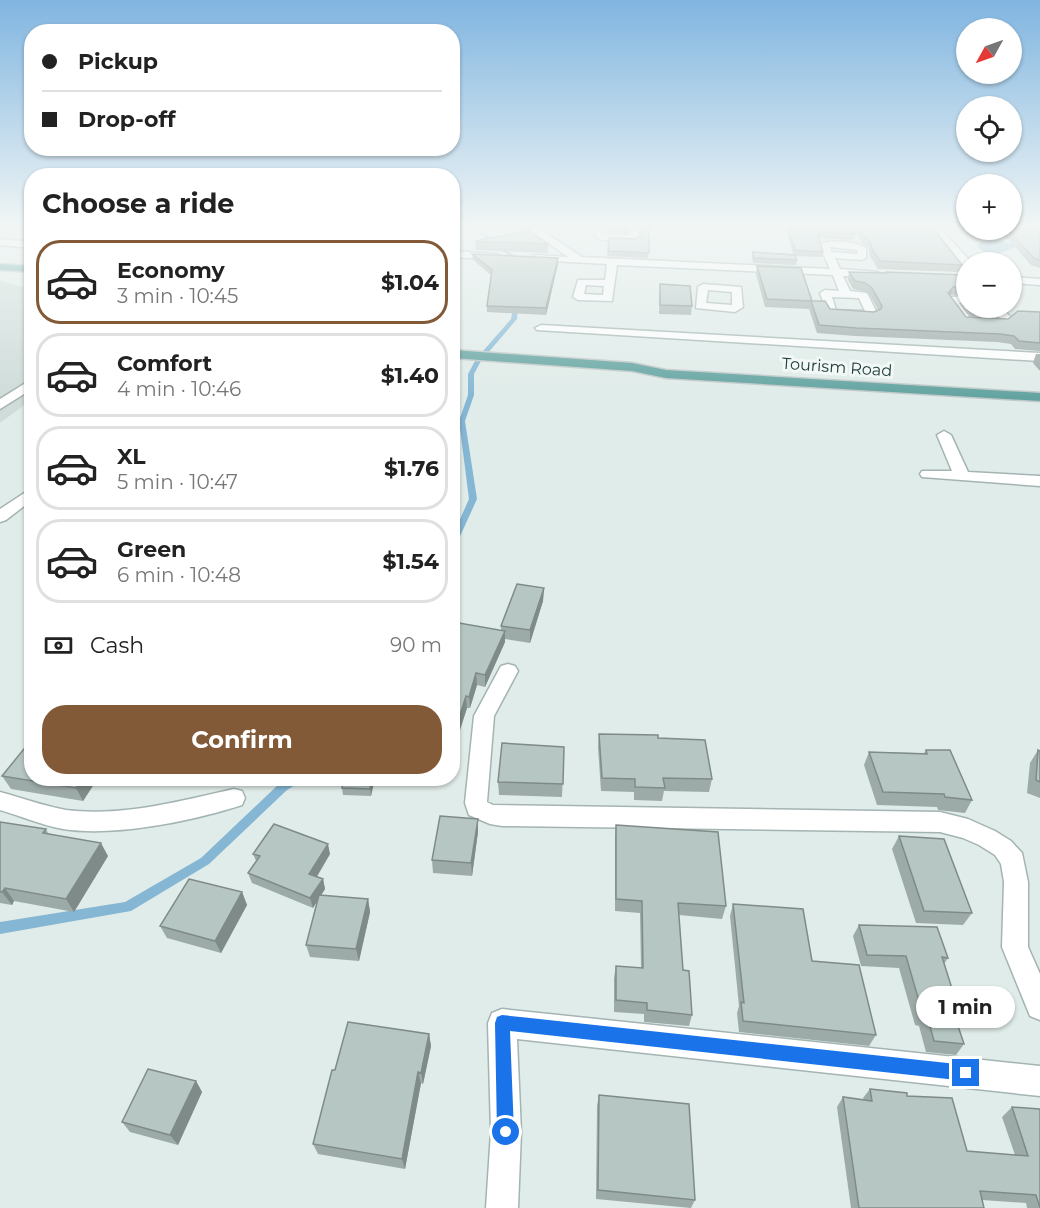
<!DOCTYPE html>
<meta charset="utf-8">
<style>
:root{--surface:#fff;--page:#f2f2f2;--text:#222;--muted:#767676;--line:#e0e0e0;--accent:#835a38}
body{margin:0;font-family:Montserrat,sans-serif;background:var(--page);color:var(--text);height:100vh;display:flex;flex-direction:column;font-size:22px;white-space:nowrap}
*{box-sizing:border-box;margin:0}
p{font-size:20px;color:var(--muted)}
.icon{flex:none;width:33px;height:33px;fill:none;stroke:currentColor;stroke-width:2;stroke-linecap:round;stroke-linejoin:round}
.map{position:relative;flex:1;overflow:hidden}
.side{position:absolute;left:24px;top:168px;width:436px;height:618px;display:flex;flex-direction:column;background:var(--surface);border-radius:24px;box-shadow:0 2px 4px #0004}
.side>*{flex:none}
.top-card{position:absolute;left:24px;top:24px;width:436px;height:132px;border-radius:24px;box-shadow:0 2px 4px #0004;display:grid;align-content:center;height:132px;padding:0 18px;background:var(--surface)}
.needle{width:39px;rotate:230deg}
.tools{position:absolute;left:956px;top:18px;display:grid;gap:12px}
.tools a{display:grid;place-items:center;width:66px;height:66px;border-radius:50%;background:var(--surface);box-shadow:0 2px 4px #0004;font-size:30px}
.end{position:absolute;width:27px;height:27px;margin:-14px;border:8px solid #1a73e8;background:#fff;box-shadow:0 0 0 3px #fff}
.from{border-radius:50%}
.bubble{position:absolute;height:42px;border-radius:21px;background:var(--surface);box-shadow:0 2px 4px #0004;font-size:20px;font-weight:700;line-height:42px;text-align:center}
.top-card b{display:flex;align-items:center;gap:21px;height:57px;font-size:22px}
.top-card b+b{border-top:2px solid var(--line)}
.top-card i{width:15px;height:15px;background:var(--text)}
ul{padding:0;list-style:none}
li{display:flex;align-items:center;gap:18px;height:84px;margin:0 12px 9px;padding:0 6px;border:3px solid var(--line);border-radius:24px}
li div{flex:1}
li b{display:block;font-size:22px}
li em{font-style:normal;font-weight:700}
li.on{border-color:var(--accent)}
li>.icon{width:54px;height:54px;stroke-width:1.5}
h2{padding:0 18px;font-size:27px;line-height:72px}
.pay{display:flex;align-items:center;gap:15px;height:66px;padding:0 18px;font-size:22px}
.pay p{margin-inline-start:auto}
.primary-button{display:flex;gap:12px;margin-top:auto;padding:12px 18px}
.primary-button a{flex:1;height:69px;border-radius:24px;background:var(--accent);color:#fff;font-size:24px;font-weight:700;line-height:69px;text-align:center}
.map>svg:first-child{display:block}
</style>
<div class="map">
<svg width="1040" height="1208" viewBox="0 0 1040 1208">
<rect width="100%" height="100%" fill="#e0ece9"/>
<path fill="#cfdcd9" d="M0,281l32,8 -1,111 -31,23z"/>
<path fill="#85b7d4" d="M995,240l24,5c-14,6 -29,15 -42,1l4,-4z"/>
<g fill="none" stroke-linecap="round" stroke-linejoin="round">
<path fill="#85b7d4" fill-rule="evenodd" d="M472,228h5l42,31v6h-4v-5z
M514,303l4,1 -1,15 -36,42 -7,13v21l-9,26 12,78 -20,44 -4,2v-10l16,-36 -10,-78 9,-26v-21l8,-15 35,-40z
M289,778h14l-1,3 -15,9 -78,74 -78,47 -131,23v-12l125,-20 76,-44 78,-74z"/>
<defs>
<path id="minor" d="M527,228h11l44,29 248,12 -11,-24 2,-2c12,-3 35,-2 45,5v10l-5,2 -26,-2 5,11 38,3 1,2 -5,3 -31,-1 7,15 17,2 11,22 -6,3 -44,-3 -8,-22 5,-3 14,1 -6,-16 -216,-10 -5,36 -34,-1 -5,-3 5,-17h27l2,-16 -74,-4v-4l3,-1 32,2zM830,247l27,3 1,4 -26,-2zM586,285l18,1 -1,9 -19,-1zM832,297l27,1 6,13 -29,-1z
M596,228h10v6l24,1v-4l-4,-3h12l2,10 -5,3 -34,-1 -5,-3z
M931,228h9l31,34h-5v4l-3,-1z
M0,239l32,3v6l-32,-3z
M453,251l44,3 5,3 -5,3 -44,-3z
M1011,277l29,2v6l-29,-2z
M703,284l38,3 2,20 -8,5 -39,-4 2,-21zM708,290l24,2v13l-26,-2z
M966,296v6l-7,1 11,15h30l-8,-10h10l11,12 -8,5 -42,-2 -16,-23 5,-3z
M541,325l499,28v8l-503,-31 -2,-2z
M32,379v10l-32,20v-10z
M944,431l7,4 17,37 72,4v10l-118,-9 -2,-3 2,-3h30l-15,-36z
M32,488v12l-26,20 -6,2v-13z
M508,664l7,2 3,5 -24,45 -7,86 6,3 447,7 28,7 27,12 16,10 11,12 6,29v65l12,27v46l-10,-4 -28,-69 2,-65 -3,-18 -6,-9 -16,-10 -16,-7 -23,-6 -438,-6 -12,-2 -21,-9 -4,-12 9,-87 27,-50z
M234,789l8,2 3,7 -3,7c-49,16 -128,32 -179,24 -22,-4 -42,-13 -63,-19v-18c22,6 44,14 66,18 56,7 114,-9 168,-21z
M502,1009l538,57v30l-523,-57 4,93 -3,76h-32l5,-76 -3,-109 4,-10z"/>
<path id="major" d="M0,264l32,2v6l-32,-2z
M453,350l179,13 34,7 374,23v8l-374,-23 -34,-7 -179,-13z"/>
</defs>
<use href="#minor" stroke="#a3b4b2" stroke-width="3"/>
<use href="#major" stroke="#c1c9c8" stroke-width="3"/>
<use href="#minor" fill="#fff" fill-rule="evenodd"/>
<use href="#major" fill="#63a4a1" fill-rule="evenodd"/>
</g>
<path fill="#9daba8" d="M611,228h17v5l-18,-1z
M639,228h10l-1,30 -41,-2 2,-18 26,1 6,-5z
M786,228h64l5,6 -2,6 -34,-2 4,14 -1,5 -27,-1 2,4 -1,5 -43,-2 -1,-6 1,-5 40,2z
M853,228h80l29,37 -2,7 -82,-3 -8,-13 -2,-9 -5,-3z
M1040,228v40l-9,-3 -25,-28 -16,-7z
M475,241l73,3v9l-72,-3z
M472,254l86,4v6l-12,51 -59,-3v-6l4,-31 -18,-15z
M757,266l55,35 18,8 44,3 4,-2 -8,-15 -7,-4 -10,-2 -5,-9 1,-8 38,1v-1l79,3v19l-15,1 -1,1 16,21 42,2 32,-7v39l-25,-2 -4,-5 -14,-2 -142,-6 -38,-3 -8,-24 -44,-2 -9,-33z
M660,284l32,22 -1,9 -32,-1z
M966,297v11h32l-3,8h-24l-8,-11z
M1036,354h4v17l-7,-8z
M544,588l-1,13 -13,42 -25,-4v3l-20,45 -8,-2 -7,23h-3l-14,41v-114l48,-5v-4z
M599,734l59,4 54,41 -3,13 -45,-1 -2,10 -28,-1v-8l-33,-1 -3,-44z
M564,747l-2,50 -63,-2 -1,-13z
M926,750l46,50 -7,13 -27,-3 -1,-3 -60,-2 -13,-40 5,-13 55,1z
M1038,750l2,1v47l-13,-5 3,-30z
M2,776l30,2h66l-15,23 -72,-12z
M344,778h31l-4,18 -28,-1 -1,-7z
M0,822l46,7 2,4 60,23 -34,56 -60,-11 -2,4 -12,-2z
M616,825l110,81 -4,13 -43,-4 4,55 9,45 -3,11 -45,-4v-8l-30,-2v-34l2,-12 25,2 -1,-55 -25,-2v-73z
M478,832l-6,44 -39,-3 -1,-13z
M899,836l73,77 -9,12 -47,-2 -24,-74z
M253,854h77l-13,23 6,2 2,10 -4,6 47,4 2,13 -11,49 -49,-4 -4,-12 11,-44 -4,7 -61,-25 -4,-10 8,-12z
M242,892l5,13 -26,48 -54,-15 -7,-12z
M733,904l79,57 64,74 -7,11 -130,-14 -2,-19 2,-7 -9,-90z
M859,925l89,33 -4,6 17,53 -4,6 7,21 -8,11 -30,-3 -7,-26 -4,-1 -16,-57 -38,-2 -8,-30z
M429,1034l2,12 -8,38 -2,-1 -16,86 -87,-15 -5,-10 22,-74z
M196,1081l6,11 -24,53 -48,-13 -8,-10z
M870,1089l37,7 60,55 48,4 -13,-38 10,-10 28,2v99h-13l-1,-5 -44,-3 2,8h-133l-14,-101 6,-10 21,3 -1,-2z
M599,1095l96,105 -4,8 -95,-9 1,-93z"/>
<path fill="#7f8b88" d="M558,258v6l-12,51v-7z
M953,287l-2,8 -6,6 3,-8z
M544,588l-1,13 -13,42v-13z
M505,631v11l-20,45v-12z
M476,673l1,12 -7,23 -1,-11z
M466,696l1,12 -13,41 -1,-12z
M82,778h16l-15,23 -7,-13z
M372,778h3l-4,18 -1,-7z
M478,819v13l-6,44 -1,-13z
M101,843l7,13 -34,56 -8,-13z
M328,844l2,10 -18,30 -3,-10z
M323,879l2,10 -12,19 -3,-10z
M5,888l9,13 -2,4 -10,-13z
M242,892l5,13 -26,48 -6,-12z
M368,899l2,13 -11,49 -3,-12z
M429,1034l2,12 -8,38 -2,-11z
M418,1072l3,11 -16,86 -3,-10z
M196,1081l6,11 -24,53 -8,-10z"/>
<path fill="#b6c7c3" stroke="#7f8b88" stroke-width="1.5" d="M641,228h8v25l-41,-2 1,-13 26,1 8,-6z
M788,228h62l5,6 -38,-2 6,20 -28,-2z
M859,228h74l29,37 -82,-4 -8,-12 -2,-8 -6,-4z
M1011,228h29v32l-6,-2 -26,-28h3z
M529,231l19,13 -73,-3z
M753,252l42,3 2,5 -43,-2z
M472,254l86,4 -12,50 -59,-2 5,-36z
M757,266l44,2 11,33h13l5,8 44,3 7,-3 1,-3 -10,-18 -7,-5 -10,-2 -6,-9 39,1 -1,-1 79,3v12h-13l-5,6 18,24 42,2 10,-8 22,1v31l-21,-2 -5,-5 -14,-2 -143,-6 -38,-3 -8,-24 -44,-2z
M660,284l30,2 2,20 -32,-1z
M517,584l27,4 -14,42 -29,-4z
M459,623l46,8 -20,44 -9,-2 -7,24 -3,-1 -13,41v-102z
M599,734l59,1v3l47,2 7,39 -49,-1 2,10 -30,-1v-8l-33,-1z
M32,739v39h50l-6,10 -74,-12z
M502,743l62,4 -1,37 -65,-2z
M926,750h24l22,50 -27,-3 -1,-3 -61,-2 -14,-40 58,2z
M1038,750l2,1v31l-4,-2z
M344,778h28l-2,11 -28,-1z
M440,816l38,3 -7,44 -39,-3z
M0,822l46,7 -3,4 58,10 -35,56 -61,-11 -3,4h-2z
M274,824l54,20 -19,30 14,5 -13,19 -62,-25 12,-17 -7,-2z
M616,825l102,7 8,74 -48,-3 5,67 6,1 3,44 -45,-5v-7l-31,-3v-34l27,2 -1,-67 -26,-2z
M899,836l45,3 28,74 -48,-2z
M189,879l53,13 -27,49 -55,-15z
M319,895l49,4 -12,50 -50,-4z
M733,904l70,5 9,52 47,4 17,70 -133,-14 -2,-19 3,1z
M859,925l78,2 11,31 -6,-1 19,60h-6l9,27 -30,-3 -7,-26h-4l-17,-59 -39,-1z
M348,1022l81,12 -8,39 -3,-1 -16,87 -89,-15 19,-74h3z
M148,1069l48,12 -26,54 -48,-13z
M870,1089l37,4v3l45,2 15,53 61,5 -16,-49 28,2v99l-4,-13 -56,-4 4,17h-125l-16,-111 29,4z
M599,1095l90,9 6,96 -97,-10z"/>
<linearGradient id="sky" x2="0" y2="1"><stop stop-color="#80b5e0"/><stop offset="0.57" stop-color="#f1f6f5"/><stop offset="1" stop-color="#f1f6f5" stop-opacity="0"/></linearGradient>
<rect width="1040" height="397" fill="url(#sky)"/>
<path fill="#1a73e8" d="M502,1015l464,50 6,3 2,5 -2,6 -6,2 -456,-50 4,101 -3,6 -5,2 -6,-2 -3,-6 -2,-109 2,-6z"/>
<g text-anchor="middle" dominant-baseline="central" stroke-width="6" stroke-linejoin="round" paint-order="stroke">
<g font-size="16" fill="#203e3c" stroke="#f1f8f6">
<text transform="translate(837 367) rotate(4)">Tourism Road</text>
</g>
</g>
</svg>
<div class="tools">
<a><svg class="needle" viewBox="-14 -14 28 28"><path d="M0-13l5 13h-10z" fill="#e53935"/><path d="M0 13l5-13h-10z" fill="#767676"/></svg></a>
<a><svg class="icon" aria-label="locate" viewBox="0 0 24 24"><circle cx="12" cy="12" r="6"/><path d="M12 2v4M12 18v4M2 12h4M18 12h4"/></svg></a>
<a>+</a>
<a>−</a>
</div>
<i class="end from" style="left:506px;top:1132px"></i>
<i class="end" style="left:966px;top:1073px"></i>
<div class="bubble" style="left:916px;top:986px;width:99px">1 min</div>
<div class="top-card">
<b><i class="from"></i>Pickup</b>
<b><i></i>Drop-off</b>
</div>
<section class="side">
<h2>Choose a ride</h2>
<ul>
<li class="on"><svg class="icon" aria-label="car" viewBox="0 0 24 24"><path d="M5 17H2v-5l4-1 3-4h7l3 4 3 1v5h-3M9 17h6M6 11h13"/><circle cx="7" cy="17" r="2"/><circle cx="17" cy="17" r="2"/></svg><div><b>Economy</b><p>3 min · 10:45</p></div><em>$1.04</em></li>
<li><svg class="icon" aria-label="car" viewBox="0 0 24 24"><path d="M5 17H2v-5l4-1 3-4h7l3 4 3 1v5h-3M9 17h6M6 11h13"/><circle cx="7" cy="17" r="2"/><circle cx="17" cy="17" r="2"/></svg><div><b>Comfort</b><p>4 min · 10:46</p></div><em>$1.40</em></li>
<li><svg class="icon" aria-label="car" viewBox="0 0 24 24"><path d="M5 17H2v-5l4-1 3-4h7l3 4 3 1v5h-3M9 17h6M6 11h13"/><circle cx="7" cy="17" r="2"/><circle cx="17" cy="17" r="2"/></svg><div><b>XL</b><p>5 min · 10:47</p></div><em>$1.76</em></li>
<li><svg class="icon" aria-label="car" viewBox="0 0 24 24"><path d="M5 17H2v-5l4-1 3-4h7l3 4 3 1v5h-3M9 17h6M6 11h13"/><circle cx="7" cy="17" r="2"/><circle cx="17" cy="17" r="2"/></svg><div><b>Green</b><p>6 min · 10:48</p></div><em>$1.54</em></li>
</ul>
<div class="pay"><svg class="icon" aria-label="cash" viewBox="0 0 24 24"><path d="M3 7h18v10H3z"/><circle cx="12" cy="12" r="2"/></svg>Cash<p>90 m</p></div>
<div class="primary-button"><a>Confirm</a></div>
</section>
</div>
